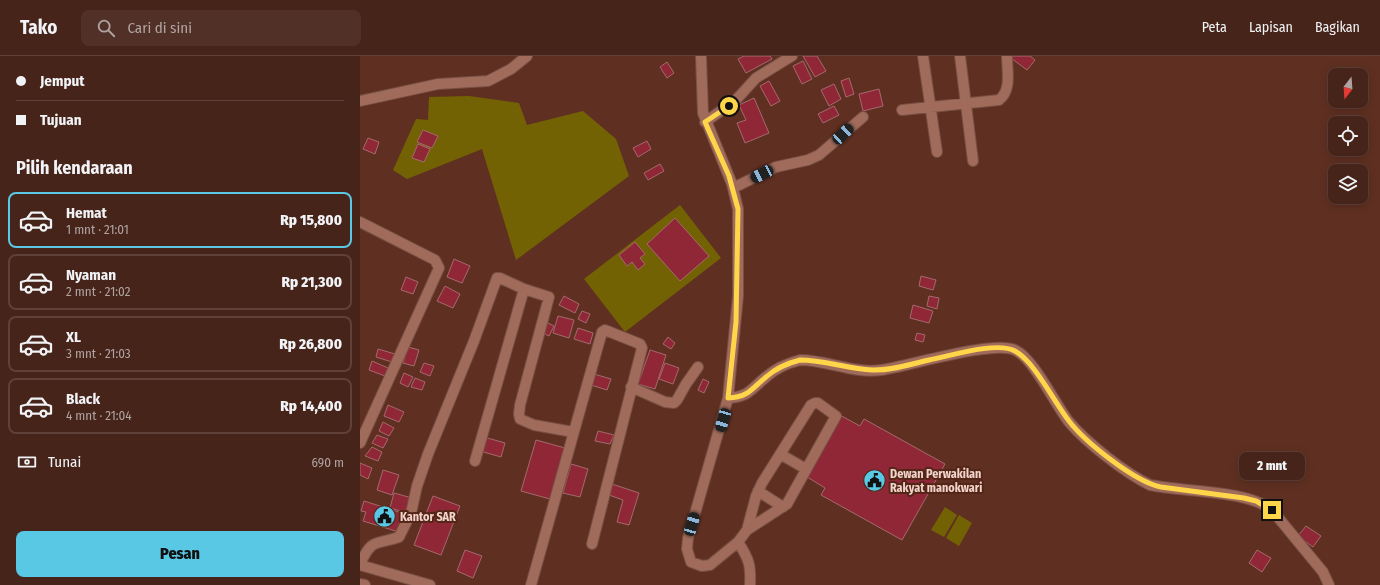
<!DOCTYPE html>
<html lang="id">
<meta charset="utf-8">
<style>
:root{--surface:#47241a;--page:#513027;--text:#f1f3f6;--muted:#b0a4a2;--line:#5f4139;--accent:#59c8e4}
body{margin:0;font-family:"Fira Sans Condensed",sans-serif;background:var(--page);color:var(--text);height:100vh;display:flex;flex-direction:column;font-size:15px;white-space:nowrap}
*{box-sizing:border-box;margin:0}
p{font-size:13px;color:var(--muted)}
.icon{flex:none;width:22px;height:22px;fill:none;stroke:currentColor;stroke-width:2;stroke-linecap:round;stroke-linejoin:round}
.map{position:relative;flex:1;overflow:hidden}
.drawer{display:flex;flex-direction:column;background:var(--surface);width:360px}
.drawer>*{flex:none}
.hud{display:grid;align-content:center;height:88px;padding:0 16px;background:var(--surface)}
.needle{width:26px;rotate:197deg}
.buttons{position:absolute;left:968px;top:12px;display:grid;gap:8px}
.buttons a{display:grid;place-items:center;width:40px;height:40px;border-radius:8px;background:var(--surface);box-shadow:0 2px 10px #0003,0 0 0 1px var(--line);font-size:20px}
.end{position:absolute;width:18px;height:18px;margin:-9px;border:5px solid #ffd54a;background:#111;box-shadow:0 0 0 2px #111}
.from{border-radius:50%}
.bubble{position:absolute;height:28px;border-radius:8px;background:var(--surface);box-shadow:0 2px 10px #0003,0 0 0 1px var(--line);font-size:13px;font-weight:800;line-height:28px;text-align:center}
.car{position:absolute;width:12px;height:24px;margin:-12px -6px;border-radius:5px;box-shadow:0 0 3px 1px #0007;background:linear-gradient(#222 24%,#8ab4d8 0 40%,#222 0 76%,#8ab4d8 0 86%,#222 0)}
.hud b{display:flex;align-items:center;gap:14px;height:38px;font-size:15px}
.hud b+b{border-top:1px solid var(--line)}
.hud i{width:10px;height:10px;background:var(--text)}
ul{padding:0;list-style:none}
li{display:flex;align-items:center;gap:12px;height:56px;margin:0 8px 6px;padding:0 8px;border:2px solid var(--line);border-radius:8px}
li div{flex:1}
li b{display:block;font-size:15px}
li em{font-style:normal;font-weight:800}
li.current{border-color:var(--accent)}
li>.icon{width:36px;height:36px;stroke-width:1.5}
h2{padding:0 16px;font-size:18px;line-height:48px}
.pay{display:flex;align-items:center;gap:10px;height:44px;padding:0 16px;font-size:15px}
.pay p{margin-inline-start:auto}
.cta{display:flex;gap:8px;margin-top:auto;padding:8px 16px}
.cta a{flex:1;height:46px;border-radius:8px;background:var(--accent);color:#111;font-size:16px;font-weight:800;line-height:46px;text-align:center}
header{display:flex;align-items:center;gap:24px;box-sizing:border-box;height:56px;padding:0 20px;background:var(--surface);border-bottom:1px solid var(--line)}
header strong{font-size:19px}
nav{display:flex;gap:22px;margin-inline-start:auto;font-size:14px}
.search{width:280px;height:36px;background:var(--page);display:flex;align-items:center;gap:10px;box-sizing:border-box;padding:0 14px;border-radius:8px;color:var(--muted);font-size:15px}
main{display:flex;flex:1;min-height:0}
.map>svg:first-child{display:block}
</style>
<header>
<strong>Tako</strong>
<div class="search"><svg class="icon" aria-label="search" viewBox="0 0 24 24"><circle cx="10" cy="10" r="6"/><path d="M15 15l6 6"/></svg>Cari di sini</div>
<nav><a>Peta</a><a>Lapisan</a><a>Bagikan</a></nav>
</header>
<main>
<section class="drawer">
<div class="hud">
<b><i class="from"></i>Jemput</b>
<b><i></i>Tujuan</b>
</div>
<h2>Pilih kendaraan</h2>
<ul>
<li class="current"><svg class="icon" aria-label="car" viewBox="0 0 24 24"><path d="M5 17H2v-5l4-1 3-4h7l3 4 3 1v5h-3M9 17h6M6 11h13"/><circle cx="7" cy="17" r="2"/><circle cx="17" cy="17" r="2"/></svg><div><b>Hemat</b><p>1 mnt · 21:01</p></div><em>Rp 15,800</em></li>
<li><svg class="icon" aria-label="car" viewBox="0 0 24 24"><path d="M5 17H2v-5l4-1 3-4h7l3 4 3 1v5h-3M9 17h6M6 11h13"/><circle cx="7" cy="17" r="2"/><circle cx="17" cy="17" r="2"/></svg><div><b>Nyaman</b><p>2 mnt · 21:02</p></div><em>Rp 21,300</em></li>
<li><svg class="icon" aria-label="car" viewBox="0 0 24 24"><path d="M5 17H2v-5l4-1 3-4h7l3 4 3 1v5h-3M9 17h6M6 11h13"/><circle cx="7" cy="17" r="2"/><circle cx="17" cy="17" r="2"/></svg><div><b>XL</b><p>3 mnt · 21:03</p></div><em>Rp 26,800</em></li>
<li><svg class="icon" aria-label="car" viewBox="0 0 24 24"><path d="M5 17H2v-5l4-1 3-4h7l3 4 3 1v5h-3M9 17h6M6 11h13"/><circle cx="7" cy="17" r="2"/><circle cx="17" cy="17" r="2"/></svg><div><b>Black</b><p>4 mnt · 21:04</p></div><em>Rp 14,400</em></li>
</ul>
<div class="pay"><svg class="icon" aria-label="cash" viewBox="0 0 24 24"><path d="M3 7h18v10H3z"/><circle cx="12" cy="12" r="2"/></svg>Tunai<p>690 m</p></div>
<div class="cta"><a>Pesan</a></div>
</section>
<div class="map">
<svg width="1020" height="529" viewBox="0 0 1020 529">
<rect width="100%" height="100%" fill="#5f3022"/>
<path fill="#736204" d="M109,40l50,7 8,22 56,-14 33,28 13,37 -113,84 -34,-111 -75,30 -14,-9 23,-51 12,1 1,-23z
M320,149l41,53 -96,74 -41,-53z
M585,451l12,8 -13,22 -13,-7z
M599,459l13,8 -13,23 -13,-8z"/>
<path fill="#902736" stroke="#a36a6c" d="M384,0h26l2,3 -26,14 -8,-14z
M443,0h14l9,15 -11,6z
M652,0h18l5,4 -8,10 -16,-12z
M443,5l9,18 -10,5 -9,-18z
M307,6l7,11 -7,5 -7,-11z
M489,22l5,16 -8,3 -5,-16z
M409,25l11,20 -9,5 -11,-20z
M474,28l7,15 -12,7 -8,-16z
M519,33l4,17 -20,5 -4,-17z
M394,42l15,35 -24,10 -8,-20 9,-3 -7,-15z
M474,50l5,9 -16,8 -5,-9z
M63,74l15,6 -6,12 -15,-6z
M8,82l11,4 -4,12 -12,-5z
M287,85l4,8 -13,8 -5,-9z
M58,88l12,5 -6,13 -12,-4z
M300,108l4,7 -16,9 -4,-7z
M315,162l34,38 -29,25 -33,-37z
M275,186l10,12 -5,4 5,6 -7,6 -6,-8 -5,4 -8,-11z
M94,203l16,7 -8,17 -15,-6z
M561,220l15,4 -3,10 -14,-4z
M46,221l12,5 -5,12 -12,-4z
M85,230l15,8 -7,14 -16,-7z
M204,240l15,8 -4,9 -16,-8z
M569,240l10,2 -2,11 -10,-3z
M553,249l20,6 -4,12 -19,-5z
M222,255l8,3 -4,9 -8,-4z
M198,260l16,4 -5,18 -16,-5z
M186,266l8,4 -5,10 -8,-4z
M218,272l15,5 -3,11 -16,-5z
M557,277l8,2 -2,7 -8,-2z
M308,281l7,6 -4,6 -8,-5z
M48,291l11,3 -5,16 -11,-3z
M18,293l17,5 -3,8 -16,-5z
M290,294l16,5 -11,34 -17,-5z
M12,305l16,7 -3,8 -16,-6z
M64,307l10,3 -4,10 -10,-4z
M305,307l14,5 -6,16 -14,-5z
M44,317l9,4 -5,10 -8,-4z
M234,318l17,5 -4,11 -16,-5z
M55,322l10,4 -3,8 -11,-3z
M343,323l6,3 -5,11 -6,-3z
M28,349l16,7 -5,10 -15,-6z
M478,358l22,12 4,-7 81,45 -43,76 -81,-45 4,-7 -21,-13z
M23,366l11,6 -5,8 -10,-5z
M238,375l16,4 -4,9 -15,-3z
M17,379l11,4 -5,9 -11,-5z
M124,381l21,6 -4,14 -21,-6z
M176,384l29,8 -15,51 -29,-8z
M12,391l10,5 -4,9 -13,-5z
M0,407l12,5 -4,11 -8,-4z
M211,408l17,5 -8,28 -17,-4z
M23,414l16,5 -7,20 -15,-5z
M252,428l27,9 -10,32 -12,-3 6,-22 -14,-5z
M34,437l18,5 -4,15 -18,-5z
M73,440l27,10 -19,49 -27,-10z
M4,445l41,13 -6,18 -36,-11 3,-9 -5,-1z
M946,470l15,10 -8,11 -15,-11z
M105,494l17,6 -9,22 -16,-7z
M897,494l14,8 -9,14 -13,-9z"/>
<g fill="none" stroke-linecap="round" stroke-linejoin="round">
<defs>
<path id="minor" d="M341,0l2,57 29,71 6,25v87l-10,102 -40,140 -1,11 4,13 11,4 8,-1 28,-23 9,-12 40,-26 49,-88 -18,-13h-3l-4,2 -49,78 -6,13 -9,34
M563,0l14,96
M600,0l13,105
M0,45l78,-17 50,-3 23,-12 16,-13
M542,54l97,-10c13,-10 8,-29 8,-44
M345,66l30,-21 21,-23 36,-22
M373,132l43,-21 32,-7 11,-5 44,-38
M0,166l75,38 4,8 -79,175
M271,331l34,15 9,1 3,-3 9,-16 12,-17
M368,342c21,-1 23,-9 38,-21 9,-8 22,-14 34,-17 27,0 54,14 81,10 28,-4 112,-30 134,-20 19,9 40,54 54,72 18,21 56,51 81,63 34,7 97,5 122,25l51,62 6,13
M420,398l26,15
M115,405l49,-172
M398,435l25,16
M378,486c11,17 13,23 12,43
M0,508c13,-27 14,-18 39,-27l12,-24 6,-27 11,-32 46,-113 23,-63h3l24,11 25,8 -29,108 -1,9 1,5 14,6 39,7
M0,509l70,20
M0,528l5,1
M171,529l67,-239 4,-14 3,-2 35,14 2,4 -50,196"/>
</defs>
<use href="#minor" stroke="#774f43" stroke-width="12"/>
<use href="#minor" stroke="#a06b5b" stroke-width="10"/>
</g>
<g fill="none" stroke-linecap="round" stroke-linejoin="round">
<path stroke="#ffd54a" stroke-width="5" d="M369,50l-24,16 24,54 9,33 -2,113 -8,76c21,-1 23,-9 38,-21 9,-8 22,-14 34,-17 24,0 48,9 72,10 19,1 39,-6 57,-10 21,-4 68,-19 86,-9 20,11 39,51 54,70 16,21 66,61 92,66l83,11 12,3 16,9"/>
</g>
<defs>
<symbol id="civic-disc" viewBox="-11 -11 22 22"><circle r="9.5" fill="#59c8e4" stroke="#532618"/><path d="M-.6-6.5H3V-4.5H.6V-3L4-1V1h2V6H-6V1h2V-1L-.6-3ZM-1.2 2.5V6h2.4V2.5Z" fill="#111"/></symbol>
</defs>
<g fill-rule="evenodd">
<use href="#civic-disc" x="502" y="412" width="25" height="25"/>
<use href="#civic-disc" x="12" y="448" width="25" height="25"/>
</g>
<g text-anchor="middle" dominant-baseline="central" stroke-width="4" stroke-linejoin="round" paint-order="stroke">
<g font-size="12" font-weight="bold" fill="#f3d4cb" stroke="#532618" text-anchor="start">
<text x="530" y="418">Dewan Perwakilan<tspan x="530" dy="14">Rakyat manokwari</tspan></text>
<text x="40" y="461">Kantor SAR</text>
</g>
</g>
</svg>
<div class="buttons">
<a><svg class="needle" viewBox="-14 -14 28 28"><path d="M0-13l5 13h-10z" fill="#e53935"/><path d="M0 13l5-13h-10z" fill="#b0a4a2"/></svg></a>
<a><svg class="icon" aria-label="locate" viewBox="0 0 24 24"><circle cx="12" cy="12" r="6"/><path d="M12 2v4M12 18v4M2 12h4M18 12h4"/></svg></a>
<a><svg class="icon" aria-label="layers" viewBox="0 0 24 24"><path d="M12 4l9 5-9 5-9-5zM3 14l9 5 9-5"/></svg></a>
</div>
<i class="end from" style="left:369px;top:50px"></i>
<i class="end" style="left:912px;top:454px"></i>
<div class="bubble" style="left:879px;top:396px;width:66px">2 mnt</div>
<i class="car" style="left:483px;top:78px;rotate:47deg"></i>
<i class="car" style="left:402px;top:118px;rotate:243deg"></i>
<i class="car" style="left:363px;top:364px;rotate:196deg"></i>
<i class="car" style="left:332px;top:468px;rotate:16deg"></i>
</div>
</main>
